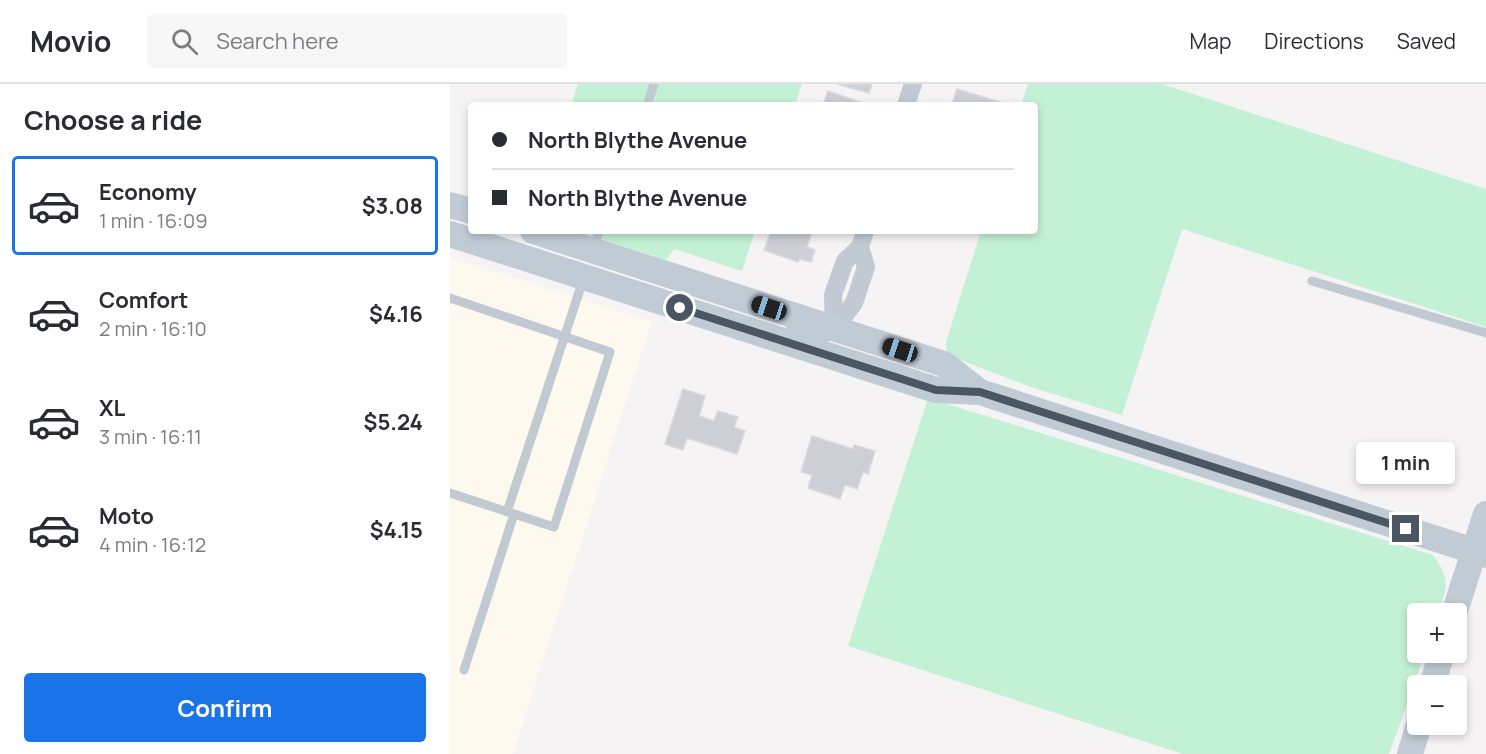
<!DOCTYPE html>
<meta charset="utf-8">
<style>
:root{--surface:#fff;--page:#f7f7f7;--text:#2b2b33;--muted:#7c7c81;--line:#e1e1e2;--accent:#1a73e8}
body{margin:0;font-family:Manrope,sans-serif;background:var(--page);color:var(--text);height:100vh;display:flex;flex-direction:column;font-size:22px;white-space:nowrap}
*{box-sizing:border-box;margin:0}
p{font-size:20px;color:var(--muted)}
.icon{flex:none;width:33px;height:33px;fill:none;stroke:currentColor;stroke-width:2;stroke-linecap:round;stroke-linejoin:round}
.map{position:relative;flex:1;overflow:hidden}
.sheet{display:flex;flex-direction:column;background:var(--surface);width:450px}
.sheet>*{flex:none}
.banner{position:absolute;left:18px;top:18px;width:570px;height:132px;border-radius:6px;box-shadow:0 3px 9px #0003;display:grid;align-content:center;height:132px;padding:0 24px;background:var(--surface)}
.tools{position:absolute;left:957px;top:519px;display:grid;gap:12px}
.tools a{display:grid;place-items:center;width:60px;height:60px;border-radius:6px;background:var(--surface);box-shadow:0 3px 9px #0003;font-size:30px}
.end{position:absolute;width:27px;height:27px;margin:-14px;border:8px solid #4a5661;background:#fff;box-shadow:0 0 0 3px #fff}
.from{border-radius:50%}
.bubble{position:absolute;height:42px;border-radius:6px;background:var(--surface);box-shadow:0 3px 9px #0003;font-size:20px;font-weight:700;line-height:42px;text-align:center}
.car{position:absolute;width:18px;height:36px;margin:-18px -9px;border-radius:8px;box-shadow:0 0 4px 2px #0007;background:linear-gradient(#222 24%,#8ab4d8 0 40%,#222 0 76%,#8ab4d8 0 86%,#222 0)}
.banner b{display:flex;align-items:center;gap:21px;height:57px;font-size:22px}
.banner b+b{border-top:2px solid var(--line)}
.banner i{width:15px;height:15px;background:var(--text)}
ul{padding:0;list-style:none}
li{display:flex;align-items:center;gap:18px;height:99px;margin:0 12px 9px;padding:0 12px;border:3px solid transparent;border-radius:6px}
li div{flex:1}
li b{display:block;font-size:22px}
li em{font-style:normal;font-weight:700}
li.active{border-color:var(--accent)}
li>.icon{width:54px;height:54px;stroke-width:1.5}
h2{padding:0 24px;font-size:27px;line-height:72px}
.action{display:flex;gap:12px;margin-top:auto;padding:12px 24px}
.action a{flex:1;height:69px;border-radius:6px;background:var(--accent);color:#fff;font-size:24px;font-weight:700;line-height:69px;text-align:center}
header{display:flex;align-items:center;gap:36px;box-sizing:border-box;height:84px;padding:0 30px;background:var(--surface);border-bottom:2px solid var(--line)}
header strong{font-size:28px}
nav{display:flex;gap:33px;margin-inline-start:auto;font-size:21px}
.search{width:420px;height:54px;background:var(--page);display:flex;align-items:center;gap:15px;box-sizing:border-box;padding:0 21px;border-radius:6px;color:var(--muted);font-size:22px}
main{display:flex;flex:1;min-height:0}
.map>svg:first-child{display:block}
</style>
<header>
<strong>Movio</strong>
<div class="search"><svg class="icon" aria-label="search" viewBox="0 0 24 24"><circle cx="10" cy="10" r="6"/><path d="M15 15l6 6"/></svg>Search here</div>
<nav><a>Map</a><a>Directions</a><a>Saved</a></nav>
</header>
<main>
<section class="sheet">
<h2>Choose a ride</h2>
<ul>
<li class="active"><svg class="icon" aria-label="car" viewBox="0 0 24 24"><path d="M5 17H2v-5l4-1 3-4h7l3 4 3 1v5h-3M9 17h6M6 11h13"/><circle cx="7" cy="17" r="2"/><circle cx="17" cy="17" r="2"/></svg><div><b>Economy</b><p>1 min · 16:09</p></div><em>$3.08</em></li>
<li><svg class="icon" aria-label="car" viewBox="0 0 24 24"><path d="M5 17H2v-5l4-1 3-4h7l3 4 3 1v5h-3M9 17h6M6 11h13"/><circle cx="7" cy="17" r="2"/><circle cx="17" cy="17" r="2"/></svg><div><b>Comfort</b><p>2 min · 16:10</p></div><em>$4.16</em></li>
<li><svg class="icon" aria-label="car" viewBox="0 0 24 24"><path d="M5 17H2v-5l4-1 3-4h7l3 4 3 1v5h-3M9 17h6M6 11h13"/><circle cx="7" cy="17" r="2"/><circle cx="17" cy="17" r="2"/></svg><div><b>XL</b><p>3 min · 16:11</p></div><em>$5.24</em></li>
<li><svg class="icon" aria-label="car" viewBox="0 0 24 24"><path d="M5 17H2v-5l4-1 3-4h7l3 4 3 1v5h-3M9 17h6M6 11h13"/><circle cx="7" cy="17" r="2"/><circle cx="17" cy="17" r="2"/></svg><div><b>Moto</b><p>4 min · 16:12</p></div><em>$4.15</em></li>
</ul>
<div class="action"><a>Confirm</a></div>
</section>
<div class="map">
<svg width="1036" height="670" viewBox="0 0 1036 670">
<rect width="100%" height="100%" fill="#f5f3f3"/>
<path fill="#fdf9ef" d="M0,173l202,64 -139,433h-63z"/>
<path fill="#c3f1d5" d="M128,0h224l-7,21h-224z
M578,0h134l324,105v138l-304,-98 -60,186 -91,-28 -84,-32 -1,-13 35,-111h54v-126h-14z
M126,147h179l-13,40 -68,-22 -8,11z
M478,314l505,157c17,24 15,31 5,58l-20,1v38l7,1 -36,101h-206l-335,-108z"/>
<path fill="#cdcfd5" stroke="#d7d9de" stroke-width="1.5" d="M387,0h35l-3,9z
M507,5l46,14v2h-57h6z
M378,7l38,13v1h-43z
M321,147h41l-5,16 8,3 -4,12 -11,-3 -2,3 -34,-12z
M233,305l22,7 -6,20 15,5 4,-10 20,6 -4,10 11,4 -8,23 -50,-16 -4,12 -18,-6z
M362,352l41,13 1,-4 21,6 -7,23 -5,-2 -6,17 -12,-4 -5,14 -32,-11 4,-13 -11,-3z"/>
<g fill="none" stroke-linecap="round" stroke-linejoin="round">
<path stroke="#c1cad2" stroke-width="9" d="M197,21l7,-21
M144,165l5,-18
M862,197l174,52
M0,214l160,54 -56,175 -104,-34
M57,428l77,-235
M14,586l50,-156"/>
<path stroke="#c1cad2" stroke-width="18" d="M456,21l7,-21
M384,245l-1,-34 12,-34 15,-14 5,-16
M342,250l18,6 24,-11 20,-26 12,-36 -6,-20"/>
<path stroke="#c1cbd6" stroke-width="26" d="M0,121l21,6
M83,147l411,133 36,28
M0,150l486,156 44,2 506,163
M1004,530l32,-100
M982,602l10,-34
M960,670l9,-30"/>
</g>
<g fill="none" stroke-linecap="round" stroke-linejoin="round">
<path stroke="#4a5661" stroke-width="8" d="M230,224l256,82 44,2 426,137"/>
</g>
</svg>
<div class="tools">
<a>+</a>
<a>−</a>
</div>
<i class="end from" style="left:230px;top:224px"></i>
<i class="end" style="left:956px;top:445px"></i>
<div class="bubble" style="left:906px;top:358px;width:99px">1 min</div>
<i class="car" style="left:319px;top:224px;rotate:288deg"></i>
<i class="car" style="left:450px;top:266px;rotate:288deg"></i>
<div class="banner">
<b><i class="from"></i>North Blythe Avenue</b>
<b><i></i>North Blythe Avenue</b>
</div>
</div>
</main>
